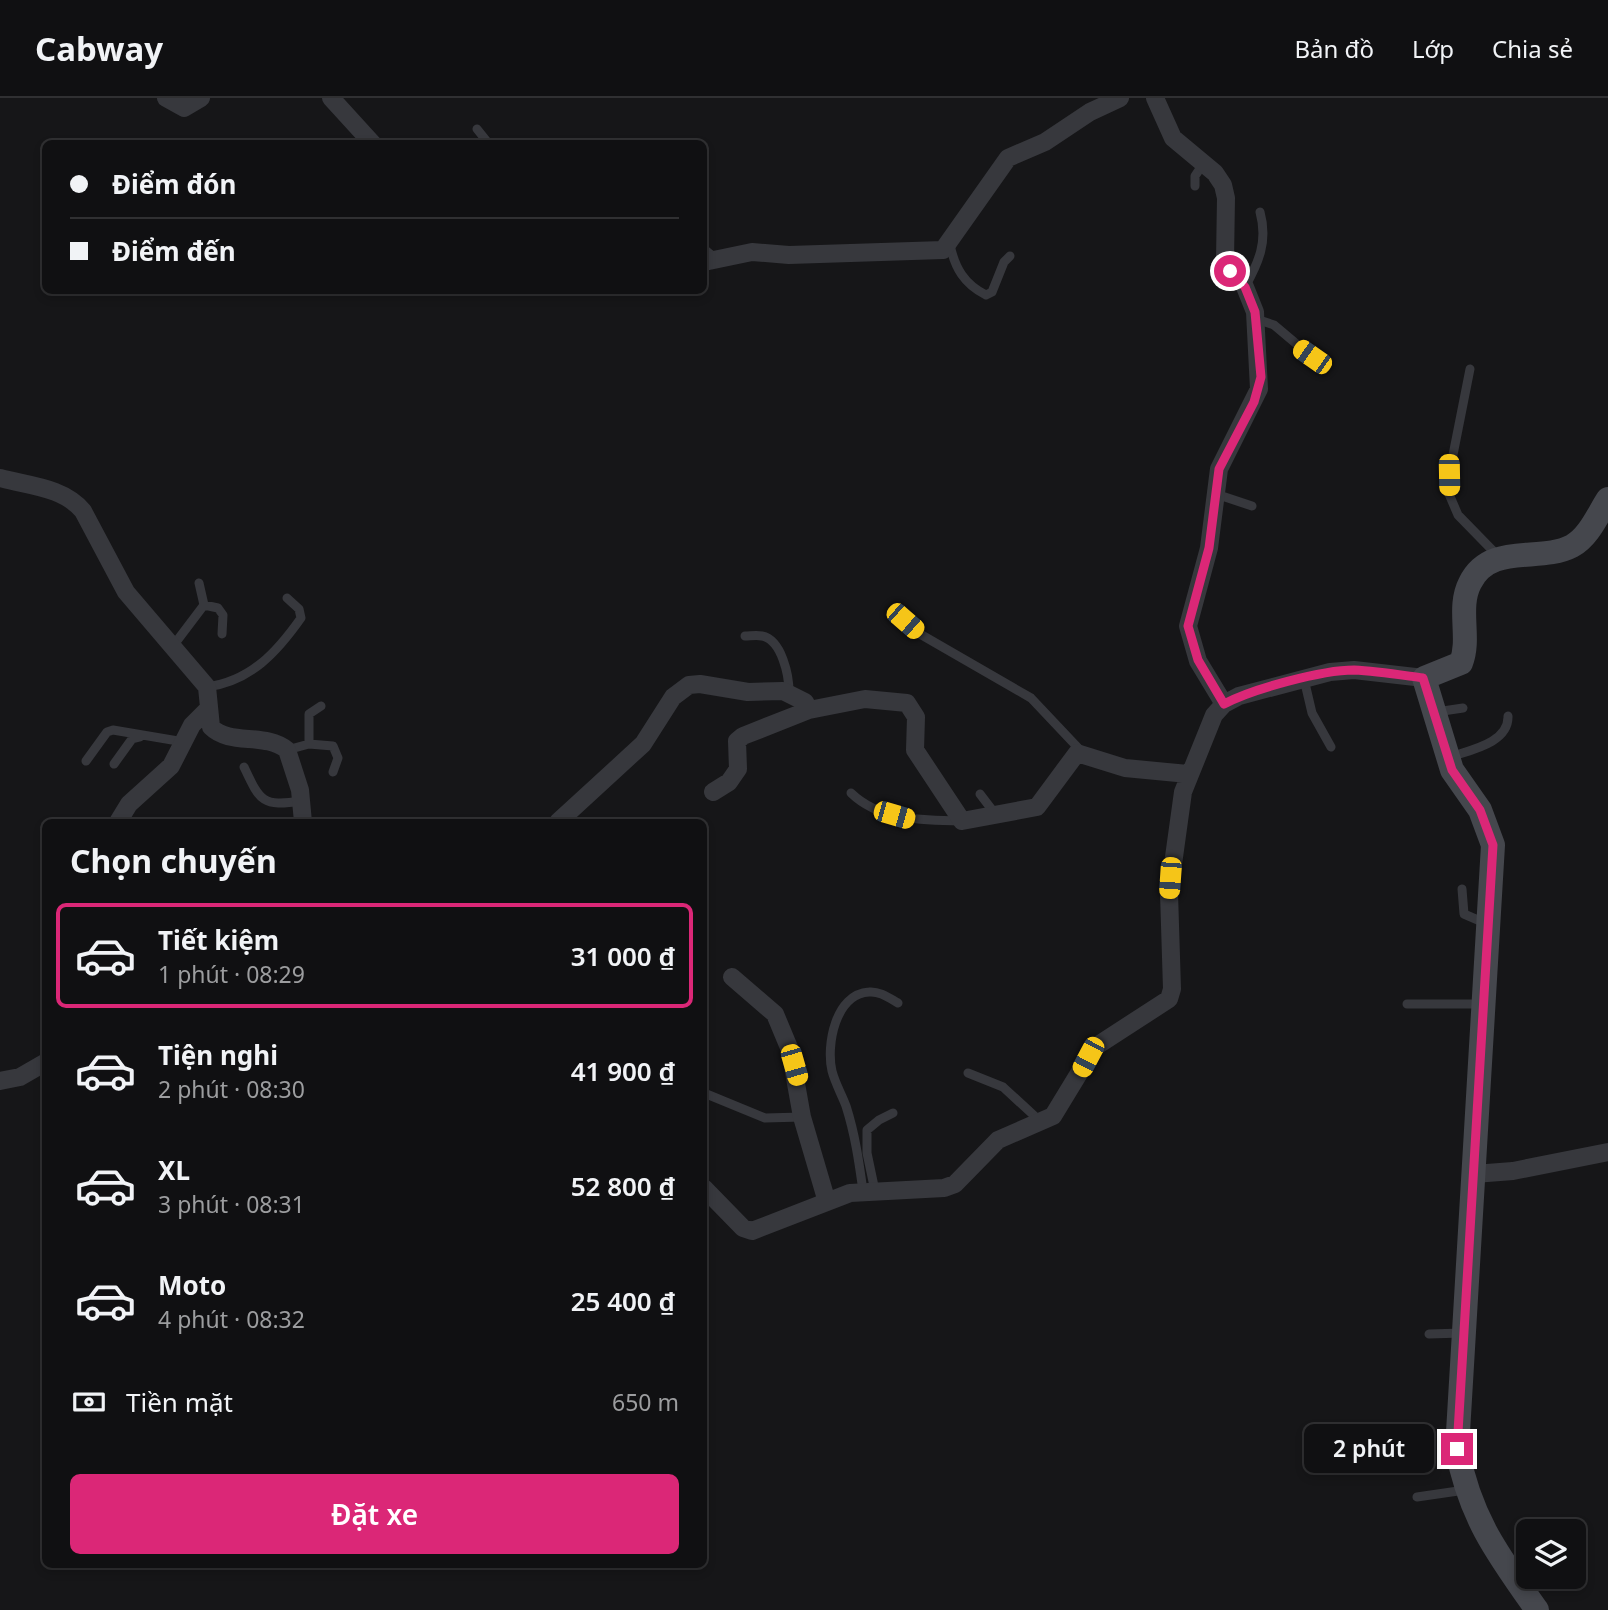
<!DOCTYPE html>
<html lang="vi">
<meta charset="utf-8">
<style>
:root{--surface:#101012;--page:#19191b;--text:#f1f3f6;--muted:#9c9d9f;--line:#303032;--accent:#db2777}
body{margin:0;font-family:"Noto Sans",sans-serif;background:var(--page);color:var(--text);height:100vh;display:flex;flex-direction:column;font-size:26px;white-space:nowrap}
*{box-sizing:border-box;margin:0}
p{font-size:23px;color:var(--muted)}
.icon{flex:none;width:38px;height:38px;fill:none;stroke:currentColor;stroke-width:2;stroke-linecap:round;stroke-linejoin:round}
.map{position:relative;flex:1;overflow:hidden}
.drawer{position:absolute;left:42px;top:721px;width:665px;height:749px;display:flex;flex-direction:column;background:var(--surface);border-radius:10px;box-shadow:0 4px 10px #0003,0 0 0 2px var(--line)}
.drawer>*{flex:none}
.guide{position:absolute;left:42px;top:42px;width:665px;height:154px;border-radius:10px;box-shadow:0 4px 10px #0003,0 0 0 2px var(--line);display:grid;align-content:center;height:154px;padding:0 28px;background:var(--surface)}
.buttons{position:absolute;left:1516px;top:1421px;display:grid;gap:14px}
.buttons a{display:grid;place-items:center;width:70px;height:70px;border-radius:10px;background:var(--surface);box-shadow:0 4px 10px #0003,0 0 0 2px var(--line);font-size:35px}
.end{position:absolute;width:32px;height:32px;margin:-16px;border:9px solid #db2777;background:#fff;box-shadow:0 0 0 4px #fff}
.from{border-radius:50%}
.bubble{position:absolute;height:49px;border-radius:10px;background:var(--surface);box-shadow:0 4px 10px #0003,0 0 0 2px var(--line);font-size:23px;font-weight:600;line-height:49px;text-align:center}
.car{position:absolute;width:21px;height:42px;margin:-21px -10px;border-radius:9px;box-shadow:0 0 5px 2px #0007;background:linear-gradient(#f5c518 24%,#345 0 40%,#f5c518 0 76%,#345 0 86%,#f5c518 0)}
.guide b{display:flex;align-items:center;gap:24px;height:66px;font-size:26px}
.guide b+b{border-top:2px solid var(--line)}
.guide i{width:18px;height:18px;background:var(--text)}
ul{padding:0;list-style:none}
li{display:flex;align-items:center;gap:21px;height:105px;margin:0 14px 10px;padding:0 14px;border:4px solid transparent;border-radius:10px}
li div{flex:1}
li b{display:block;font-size:26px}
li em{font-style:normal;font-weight:600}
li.selected{border-color:var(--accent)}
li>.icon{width:63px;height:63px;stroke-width:1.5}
h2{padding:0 28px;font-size:32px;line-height:84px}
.pay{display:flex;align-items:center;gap:18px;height:77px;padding:0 28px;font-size:26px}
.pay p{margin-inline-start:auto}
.cta{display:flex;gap:14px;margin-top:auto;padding:14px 28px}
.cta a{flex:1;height:80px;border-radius:10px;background:var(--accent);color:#fff;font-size:28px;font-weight:600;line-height:80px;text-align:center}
header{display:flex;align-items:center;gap:42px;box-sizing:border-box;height:98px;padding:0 35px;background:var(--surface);border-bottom:2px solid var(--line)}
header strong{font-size:33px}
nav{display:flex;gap:38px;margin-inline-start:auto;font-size:24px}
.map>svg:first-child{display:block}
</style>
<header>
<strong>Cabway</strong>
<nav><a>Bản đồ</a><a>Lớp</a><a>Chia sẻ</a></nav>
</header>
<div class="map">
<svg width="1608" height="1512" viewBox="0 0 1608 1512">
<rect width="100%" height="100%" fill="#161618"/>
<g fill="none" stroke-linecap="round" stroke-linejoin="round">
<path stroke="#37383d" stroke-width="9" d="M477,31l12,15
M1195,88v-10l8,-12
M950,147c5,23 14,39 36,50l6,-3 12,-30 6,-6
M704,151l11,9
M1245,189c14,-25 23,-46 15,-75
M1256,221l18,6 38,32
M1470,271l-21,106v19l9,21 41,42
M1216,396l36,12
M199,485l5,22
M895,510l25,26 111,64 51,54
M745,538c5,0 12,-1 17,0 20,4 27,40 27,56
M173,548l31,-41 14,3 5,7 -1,19
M1304,581l8,34 19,34
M207,589c44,-6 70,-35 94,-69l-2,-9 -12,-11
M1436,614l27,-4
M309,646v-30l12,-8
M287,652l22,-6 24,2 5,12 -5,14
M1450,659c20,-7 59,-14 58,-41
M86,663l21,-29 6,-2 71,12
M114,666l18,-25 8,-2
M244,669c16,34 18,40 57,34
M851,695c29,28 71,27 109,28
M980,696l16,21
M1462,791l2,25 23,10
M1407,906h75
M968,975l35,14 37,34
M704,995l61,25 37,-1
M863,1093c-4,-29 -8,-57 -17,-85 -4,-11 -11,-23 -14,-35 -6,-25 3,-77 37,-79 11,-1 20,6 29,11
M875,1093l-8,-38v-23l12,-10 14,-7
M1429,1236l33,-1
M1417,1399l48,-7"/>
<path stroke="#37383d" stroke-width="18" d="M166,0l18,10 17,-10
M331,0l42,46
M1155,0l18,40 42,35 8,12 3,13 -1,62 20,27 10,25 4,77 -40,80 -10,79 -21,78 10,35 26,43
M704,164l48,-10 37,3 154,-5 65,-92 37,-16 45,-30 30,-14
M0,380c29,8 63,9 83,33l43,81 81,95 4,40c19,19 54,5 76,23l13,40 3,32
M713,694l16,-10 9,-13 -1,-28 6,-5 66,-26
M118,724l11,-18 42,-38 21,-41 16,-16
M558,724l85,-78 30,-47 16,-12 11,-1 48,8 35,-1 22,11 4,8 56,-11 42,4 9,14 -1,33 47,71 75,-14 40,-54 48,15 63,6
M732,879l43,37 15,36 12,67 25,85
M0,983l20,-4 26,-15
M1474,1076l39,-3 95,-19
M704,1090l39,40 9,3 98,-38 94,-5 11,-4 43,-44 55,-24 42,-69 74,-48 3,-10 -3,-96 14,-101 31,-77 10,-11 15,-8 91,-24 24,-2 70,8"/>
<path stroke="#45474d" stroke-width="24" d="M1537,1512c-39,-55 -67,-92 -80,-161l36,-604 -13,-35 -28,-40 -28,-92 37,-15c10,-25 -4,-55 9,-80 20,-41 70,-20 102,-37 17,-9 26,-32 36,-47"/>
</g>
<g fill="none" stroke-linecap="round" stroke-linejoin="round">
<path stroke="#db2777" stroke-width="9" d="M1230,173l15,16 10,25 6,65 -7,25 -35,67 -10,79 -21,78 10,34 26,44c28,-15 98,-34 130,-34 23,1 47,5 69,8l29,92 28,40 13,35 -36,604"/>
</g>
</svg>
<div class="buttons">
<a><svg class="icon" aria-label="layers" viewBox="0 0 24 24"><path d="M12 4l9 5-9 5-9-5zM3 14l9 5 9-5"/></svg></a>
</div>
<i class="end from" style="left:1230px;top:173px"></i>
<i class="end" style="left:1457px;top:1351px"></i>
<div class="bubble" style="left:1304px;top:1326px;width:130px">2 phút</div>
<i class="car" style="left:1312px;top:259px;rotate:305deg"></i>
<i class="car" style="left:1449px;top:377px;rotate:179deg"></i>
<i class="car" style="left:905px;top:523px;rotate:131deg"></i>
<i class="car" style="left:894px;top:717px;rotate:106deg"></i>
<i class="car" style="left:1170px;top:780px;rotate:184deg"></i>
<i class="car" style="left:1088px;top:959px;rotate:208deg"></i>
<i class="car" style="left:794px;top:967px;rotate:164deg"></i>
<div class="guide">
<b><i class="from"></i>Điểm đón</b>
<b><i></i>Điểm đến</b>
</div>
<section class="drawer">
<h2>Chọn chuyến</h2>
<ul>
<li class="selected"><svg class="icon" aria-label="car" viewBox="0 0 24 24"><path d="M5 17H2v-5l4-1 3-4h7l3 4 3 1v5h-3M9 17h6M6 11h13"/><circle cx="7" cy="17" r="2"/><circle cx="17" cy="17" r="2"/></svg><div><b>Tiết kiệm</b><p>1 phút · 08:29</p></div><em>31 000 ₫</em></li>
<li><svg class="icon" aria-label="car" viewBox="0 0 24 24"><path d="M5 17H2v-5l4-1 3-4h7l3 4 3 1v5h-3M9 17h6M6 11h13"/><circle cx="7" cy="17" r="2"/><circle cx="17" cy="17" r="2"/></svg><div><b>Tiện nghi</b><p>2 phút · 08:30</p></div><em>41 900 ₫</em></li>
<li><svg class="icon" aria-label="car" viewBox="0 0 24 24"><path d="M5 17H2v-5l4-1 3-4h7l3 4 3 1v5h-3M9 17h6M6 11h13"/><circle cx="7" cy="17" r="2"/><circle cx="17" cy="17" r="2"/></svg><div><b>XL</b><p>3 phút · 08:31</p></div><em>52 800 ₫</em></li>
<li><svg class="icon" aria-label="car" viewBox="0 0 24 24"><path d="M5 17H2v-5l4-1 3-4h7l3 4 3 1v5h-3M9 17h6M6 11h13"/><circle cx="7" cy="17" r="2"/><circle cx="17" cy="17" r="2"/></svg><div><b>Moto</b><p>4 phút · 08:32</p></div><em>25 400 ₫</em></li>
</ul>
<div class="pay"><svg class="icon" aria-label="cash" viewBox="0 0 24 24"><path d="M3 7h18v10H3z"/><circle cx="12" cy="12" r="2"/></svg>Tiền mặt<p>650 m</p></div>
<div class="cta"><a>Đặt xe</a></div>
</section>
</div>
